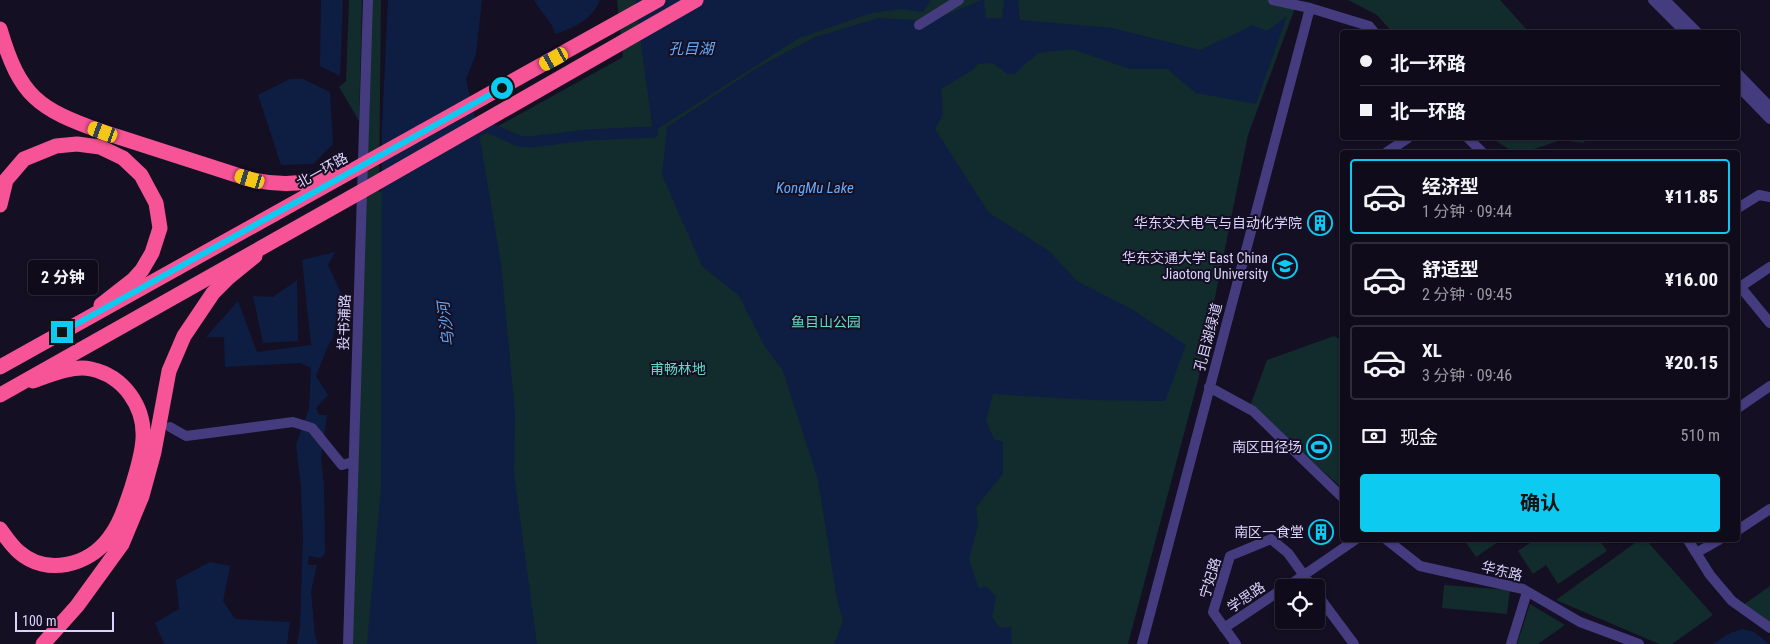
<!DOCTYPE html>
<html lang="zh">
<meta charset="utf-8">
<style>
:root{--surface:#0f0b1a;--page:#181423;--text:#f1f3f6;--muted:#9b9ba2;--line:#2f2b39;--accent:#0ccaf0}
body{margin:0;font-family:"Roboto Condensed","Noto Sans SC",sans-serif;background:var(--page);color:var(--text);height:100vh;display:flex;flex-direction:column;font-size:19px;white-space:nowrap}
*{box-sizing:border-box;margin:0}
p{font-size:16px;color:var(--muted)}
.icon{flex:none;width:28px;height:28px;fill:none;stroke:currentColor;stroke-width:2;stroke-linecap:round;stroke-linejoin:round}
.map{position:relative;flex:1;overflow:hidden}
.details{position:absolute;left:1340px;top:150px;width:400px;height:392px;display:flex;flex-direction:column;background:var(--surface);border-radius:5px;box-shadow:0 1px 4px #0004,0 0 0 1px var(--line)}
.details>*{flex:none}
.guide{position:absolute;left:1340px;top:30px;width:400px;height:110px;border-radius:5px;box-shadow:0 1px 4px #0004,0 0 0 1px var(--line);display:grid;align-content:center;height:110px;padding:0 20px;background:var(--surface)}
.controls{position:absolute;left:1275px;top:579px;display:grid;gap:10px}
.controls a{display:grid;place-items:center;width:50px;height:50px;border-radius:5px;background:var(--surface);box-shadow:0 1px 4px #0004,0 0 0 1px var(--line);font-size:25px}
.scale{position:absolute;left:15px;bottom:12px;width:99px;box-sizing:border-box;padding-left:5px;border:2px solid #dbd3fd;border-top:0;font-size:14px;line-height:18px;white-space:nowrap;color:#dbd3fd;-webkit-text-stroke:4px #140f23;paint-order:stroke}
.end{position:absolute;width:22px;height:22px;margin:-11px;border:6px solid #0ccaf0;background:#111;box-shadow:0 0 0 2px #111}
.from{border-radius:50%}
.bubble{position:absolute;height:35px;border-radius:5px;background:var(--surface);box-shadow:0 1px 4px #0004,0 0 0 1px var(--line);font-size:16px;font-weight:700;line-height:35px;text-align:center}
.car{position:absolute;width:15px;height:30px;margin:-15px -8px;border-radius:6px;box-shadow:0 0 4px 1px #0007;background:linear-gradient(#f5c518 24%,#345 0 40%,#f5c518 0 76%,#345 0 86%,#f5c518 0)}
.guide b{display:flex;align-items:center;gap:18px;height:48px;font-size:19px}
.guide b+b{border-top:1px solid var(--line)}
.guide i{width:12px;height:12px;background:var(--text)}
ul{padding:9px 0 0;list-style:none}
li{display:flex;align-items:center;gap:15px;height:75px;margin:0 10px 8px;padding:0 10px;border:2px solid var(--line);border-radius:5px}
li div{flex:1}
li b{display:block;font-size:19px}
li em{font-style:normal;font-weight:700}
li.selected{border-color:var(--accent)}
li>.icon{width:45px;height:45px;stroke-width:1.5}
.pay{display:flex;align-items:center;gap:12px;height:55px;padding:0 20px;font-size:19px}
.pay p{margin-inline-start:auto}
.action{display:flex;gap:10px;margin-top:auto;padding:10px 20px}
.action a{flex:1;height:58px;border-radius:5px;background:var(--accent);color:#111;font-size:20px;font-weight:700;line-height:58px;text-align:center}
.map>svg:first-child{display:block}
</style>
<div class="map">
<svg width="1770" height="644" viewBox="0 0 1770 644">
<rect width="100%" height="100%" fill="#140f23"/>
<path fill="#122b2c" d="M349,0h13l-3,121 -20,-34 7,-6z
M368,0h13l-2,192 244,-135 -6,-57h681l-50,135 -50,246 -70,263h-776z
M1348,0h152l29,32h-137l-15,-17z
M1492,138h93l-1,5 -23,-3 -36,12h-12z
M1334,336l8,4v148l-92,-82 17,-46z
M1464,540h37l-25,17z
M1534,540h65l8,11 -49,33 -12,-19 -13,9 -15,-23z
M1639,540h7l67,75 -41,29h-13l-103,-44z
M1444,585l66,5 -3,24 -65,-6z
M1770,586v38l-27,-19z
M1530,604l35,21 -27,19h-21z"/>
<path fill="#0e1e43" d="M321,0h22l-3,76 -20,-10z
M388,0h94l-6,54 -10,25 15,66 20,119 14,149 -1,61 23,170h-170l14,-155 1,-361z
M534,0h66c-9,21 -25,27 -45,34 -3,-14 -15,-22 -21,-34z
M635,0h296l-8,12 -21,-3 -30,4 -73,25 -146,94z
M981,0h3l2,18h16l2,-18h14l2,20 92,8 88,22 43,-20 8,-5 16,6 20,-15 -31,88 -60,-11 -29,-24h-37l-58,-20 -34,4 -24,21h-7l-14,-11 -15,1 -7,7 -30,18 2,25 -8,15 54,84 60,38 28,30 56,29 53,35 -21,56 -74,-1 -98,-6 -7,26 8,19 9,3v32l-27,33 2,18 -9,34 10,30 7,-3 10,11 -4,20 8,11 11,-1 1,17h-178l9,-23 -6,-22 -19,-119 -35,-109 -18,-24 -26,-51 -37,-30 -40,-91 5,-48 88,-58 60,-32 64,-19 53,3z
M290,79h13l27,13 3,52 -20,20 -32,1 -23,-70z
M335,252l-7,13 13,28 -8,45 -6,10 -11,28 12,19 -12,13 3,7h8l-6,42 3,29 1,67 -4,5 -12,-2 -1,9h9l-6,27 4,43 3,9h-21l3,-17 3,-90 -2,-48 -5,-44 13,-37 2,-40 -11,-5 -75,4 -1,-30h-18l32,-36 19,51 54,-7 -9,-85z
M297,280l1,61 -35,2 -10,-47 20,1z
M210,562l20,4 -7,35 12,18 55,3 -3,22h-123l-9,-21 24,-14 -3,-29z
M1743,629l11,3 15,12h-56l17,-11z"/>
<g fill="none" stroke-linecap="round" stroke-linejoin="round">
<path stroke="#0e1e43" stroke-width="11" d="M474,133l13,-6 32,14 11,1 57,-7 66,-3"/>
<path stroke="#443c7f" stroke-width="10" d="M1273,0l37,8 59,18 5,6
M1653,0l32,32
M1665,0l32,32
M919,25l40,-25
M1738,74l32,33
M1738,86l32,33
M1468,138l14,14
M1387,152l21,-14
M1738,208l21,-13 11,2
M1738,284l32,39
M1740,287l30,-20
M1209,387l44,24 89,86
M1738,408l32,-22
M170,427l16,9 107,-14 19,6 30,37 11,-3
M1738,530l32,-21
M1387,540l33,26 103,23 57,33 59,22
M1688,540l22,35 22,26 38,27
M1696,553l23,-13
M1285,588l70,-48
M1316,593l38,51
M1224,628l60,-40
M348,644l20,-644
M1142,644l168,-636
M1236,644l-23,-32 17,-56 41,-17 17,14 25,35
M1511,644l16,-52"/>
<path stroke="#f75497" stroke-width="15" d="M0,29c20,68 38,80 103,103
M0,205l6,-25 18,-21 32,-13 21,-2 23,3 23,11 18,17 15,28 4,25 -8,25 -10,17 -9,10 -32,25
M0,529c6,8 11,16 19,23 27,24 69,14 90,-14 11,-14 16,-31 22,-48 5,-16 11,-34 12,-51 2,-32 -19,-63 -52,-70 -18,-4 -41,6 -58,12
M43,644l34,-38 45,-62 20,-48 12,-44 15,-81 15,-35 29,-43 15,-15 27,-22"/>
<path stroke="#f75497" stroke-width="15" d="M103,132l146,47c29,7 55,6 84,-3
M0,367l658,-367
M0,395l371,-209 325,-186"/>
</g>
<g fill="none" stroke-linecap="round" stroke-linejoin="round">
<path stroke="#0ccaf0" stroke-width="6" d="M62,332l440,-244"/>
</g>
<defs>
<symbol id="building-ring" viewBox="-11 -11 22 22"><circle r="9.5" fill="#140f23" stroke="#0ccaf0" stroke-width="1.5"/><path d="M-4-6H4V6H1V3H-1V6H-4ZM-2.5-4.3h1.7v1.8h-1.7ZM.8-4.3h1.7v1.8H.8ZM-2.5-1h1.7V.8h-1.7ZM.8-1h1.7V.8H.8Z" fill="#0ccaf0"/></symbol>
<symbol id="university-ring" viewBox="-11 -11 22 22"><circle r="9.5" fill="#140f23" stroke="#0ccaf0" stroke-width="1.5"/><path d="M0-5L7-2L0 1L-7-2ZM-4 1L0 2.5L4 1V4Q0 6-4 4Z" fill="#0ccaf0"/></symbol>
<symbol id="stadium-ring" viewBox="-11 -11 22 22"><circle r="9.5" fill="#140f23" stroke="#0ccaf0" stroke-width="1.5"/><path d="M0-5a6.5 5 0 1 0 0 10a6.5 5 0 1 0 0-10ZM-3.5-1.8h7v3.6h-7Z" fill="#0ccaf0"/></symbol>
</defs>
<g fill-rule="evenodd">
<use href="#building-ring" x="1306" y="209" width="28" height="28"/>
<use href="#university-ring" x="1271" y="252" width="28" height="28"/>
<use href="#stadium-ring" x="1305" y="433" width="28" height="28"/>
<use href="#building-ring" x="1307" y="518" width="28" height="28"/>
</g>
<g text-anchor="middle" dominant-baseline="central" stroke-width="4" stroke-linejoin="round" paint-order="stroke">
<g font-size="14" fill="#dbd3fd" stroke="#140f23">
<text transform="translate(322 170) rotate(-29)">北一环路</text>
<text transform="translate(344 322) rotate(-88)">投书浦路</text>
<text transform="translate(1208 337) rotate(-75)">孔目湖绿道</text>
<text transform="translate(1502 571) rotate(14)">华东路</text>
<text transform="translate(1210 578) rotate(-73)">宁妃路</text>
<text transform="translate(1246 597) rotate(-34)">学思路</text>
</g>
<g font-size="14" fill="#dbd3fd" stroke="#140f23" text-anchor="end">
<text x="1302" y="223">华东交大电气与自动化学院</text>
<text x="1268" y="258">华东交通大学 East China<tspan x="1268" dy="16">Jiaotong University</tspan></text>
<text x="1302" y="447">南区田径场</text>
<text x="1304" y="532">南区一食堂</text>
</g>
<g font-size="14" fill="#62d9c4" stroke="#140f23">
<text x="826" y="322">鱼目山公园</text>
<text x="678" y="369">甫畅林地</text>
</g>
<g font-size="15" font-style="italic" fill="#66aaf7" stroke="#140f23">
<text x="691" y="49">孔目湖</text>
<text x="815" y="188">KongMu Lake</text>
<text transform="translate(446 324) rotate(-97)">乌沙河</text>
</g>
</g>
</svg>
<div class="controls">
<a><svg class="icon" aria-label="locate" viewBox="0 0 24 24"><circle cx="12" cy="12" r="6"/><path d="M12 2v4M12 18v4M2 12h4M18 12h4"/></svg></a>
</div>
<div class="scale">100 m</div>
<i class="end from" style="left:502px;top:88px"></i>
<i class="end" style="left:62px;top:332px"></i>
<div class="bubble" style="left:28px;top:260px;width:70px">2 分钟</div>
<i class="car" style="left:554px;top:59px;rotate:241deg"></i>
<i class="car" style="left:103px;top:132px;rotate:290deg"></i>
<i class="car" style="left:250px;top:179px;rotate:287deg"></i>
<div class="guide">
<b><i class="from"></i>北一环路</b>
<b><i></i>北一环路</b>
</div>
<section class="details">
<ul>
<li class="selected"><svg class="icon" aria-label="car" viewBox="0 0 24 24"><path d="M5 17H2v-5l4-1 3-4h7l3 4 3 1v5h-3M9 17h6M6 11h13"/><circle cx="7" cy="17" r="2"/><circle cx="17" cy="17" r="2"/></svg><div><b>经济型</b><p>1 分钟 · 09:44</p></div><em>¥11.85</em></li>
<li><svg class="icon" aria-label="car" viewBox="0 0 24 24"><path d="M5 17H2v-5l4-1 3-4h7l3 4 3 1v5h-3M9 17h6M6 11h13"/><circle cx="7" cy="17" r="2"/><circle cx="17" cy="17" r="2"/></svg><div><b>舒适型</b><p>2 分钟 · 09:45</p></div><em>¥16.00</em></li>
<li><svg class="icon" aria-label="car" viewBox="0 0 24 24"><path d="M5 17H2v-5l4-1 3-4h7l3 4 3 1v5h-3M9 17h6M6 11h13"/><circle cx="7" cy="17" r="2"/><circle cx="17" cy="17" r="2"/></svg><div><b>XL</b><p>3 分钟 · 09:46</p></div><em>¥20.15</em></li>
</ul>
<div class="pay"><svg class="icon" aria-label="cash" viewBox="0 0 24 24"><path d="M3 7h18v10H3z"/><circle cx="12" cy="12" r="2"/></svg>现金<p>510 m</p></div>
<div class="action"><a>确认</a></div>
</section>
</div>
